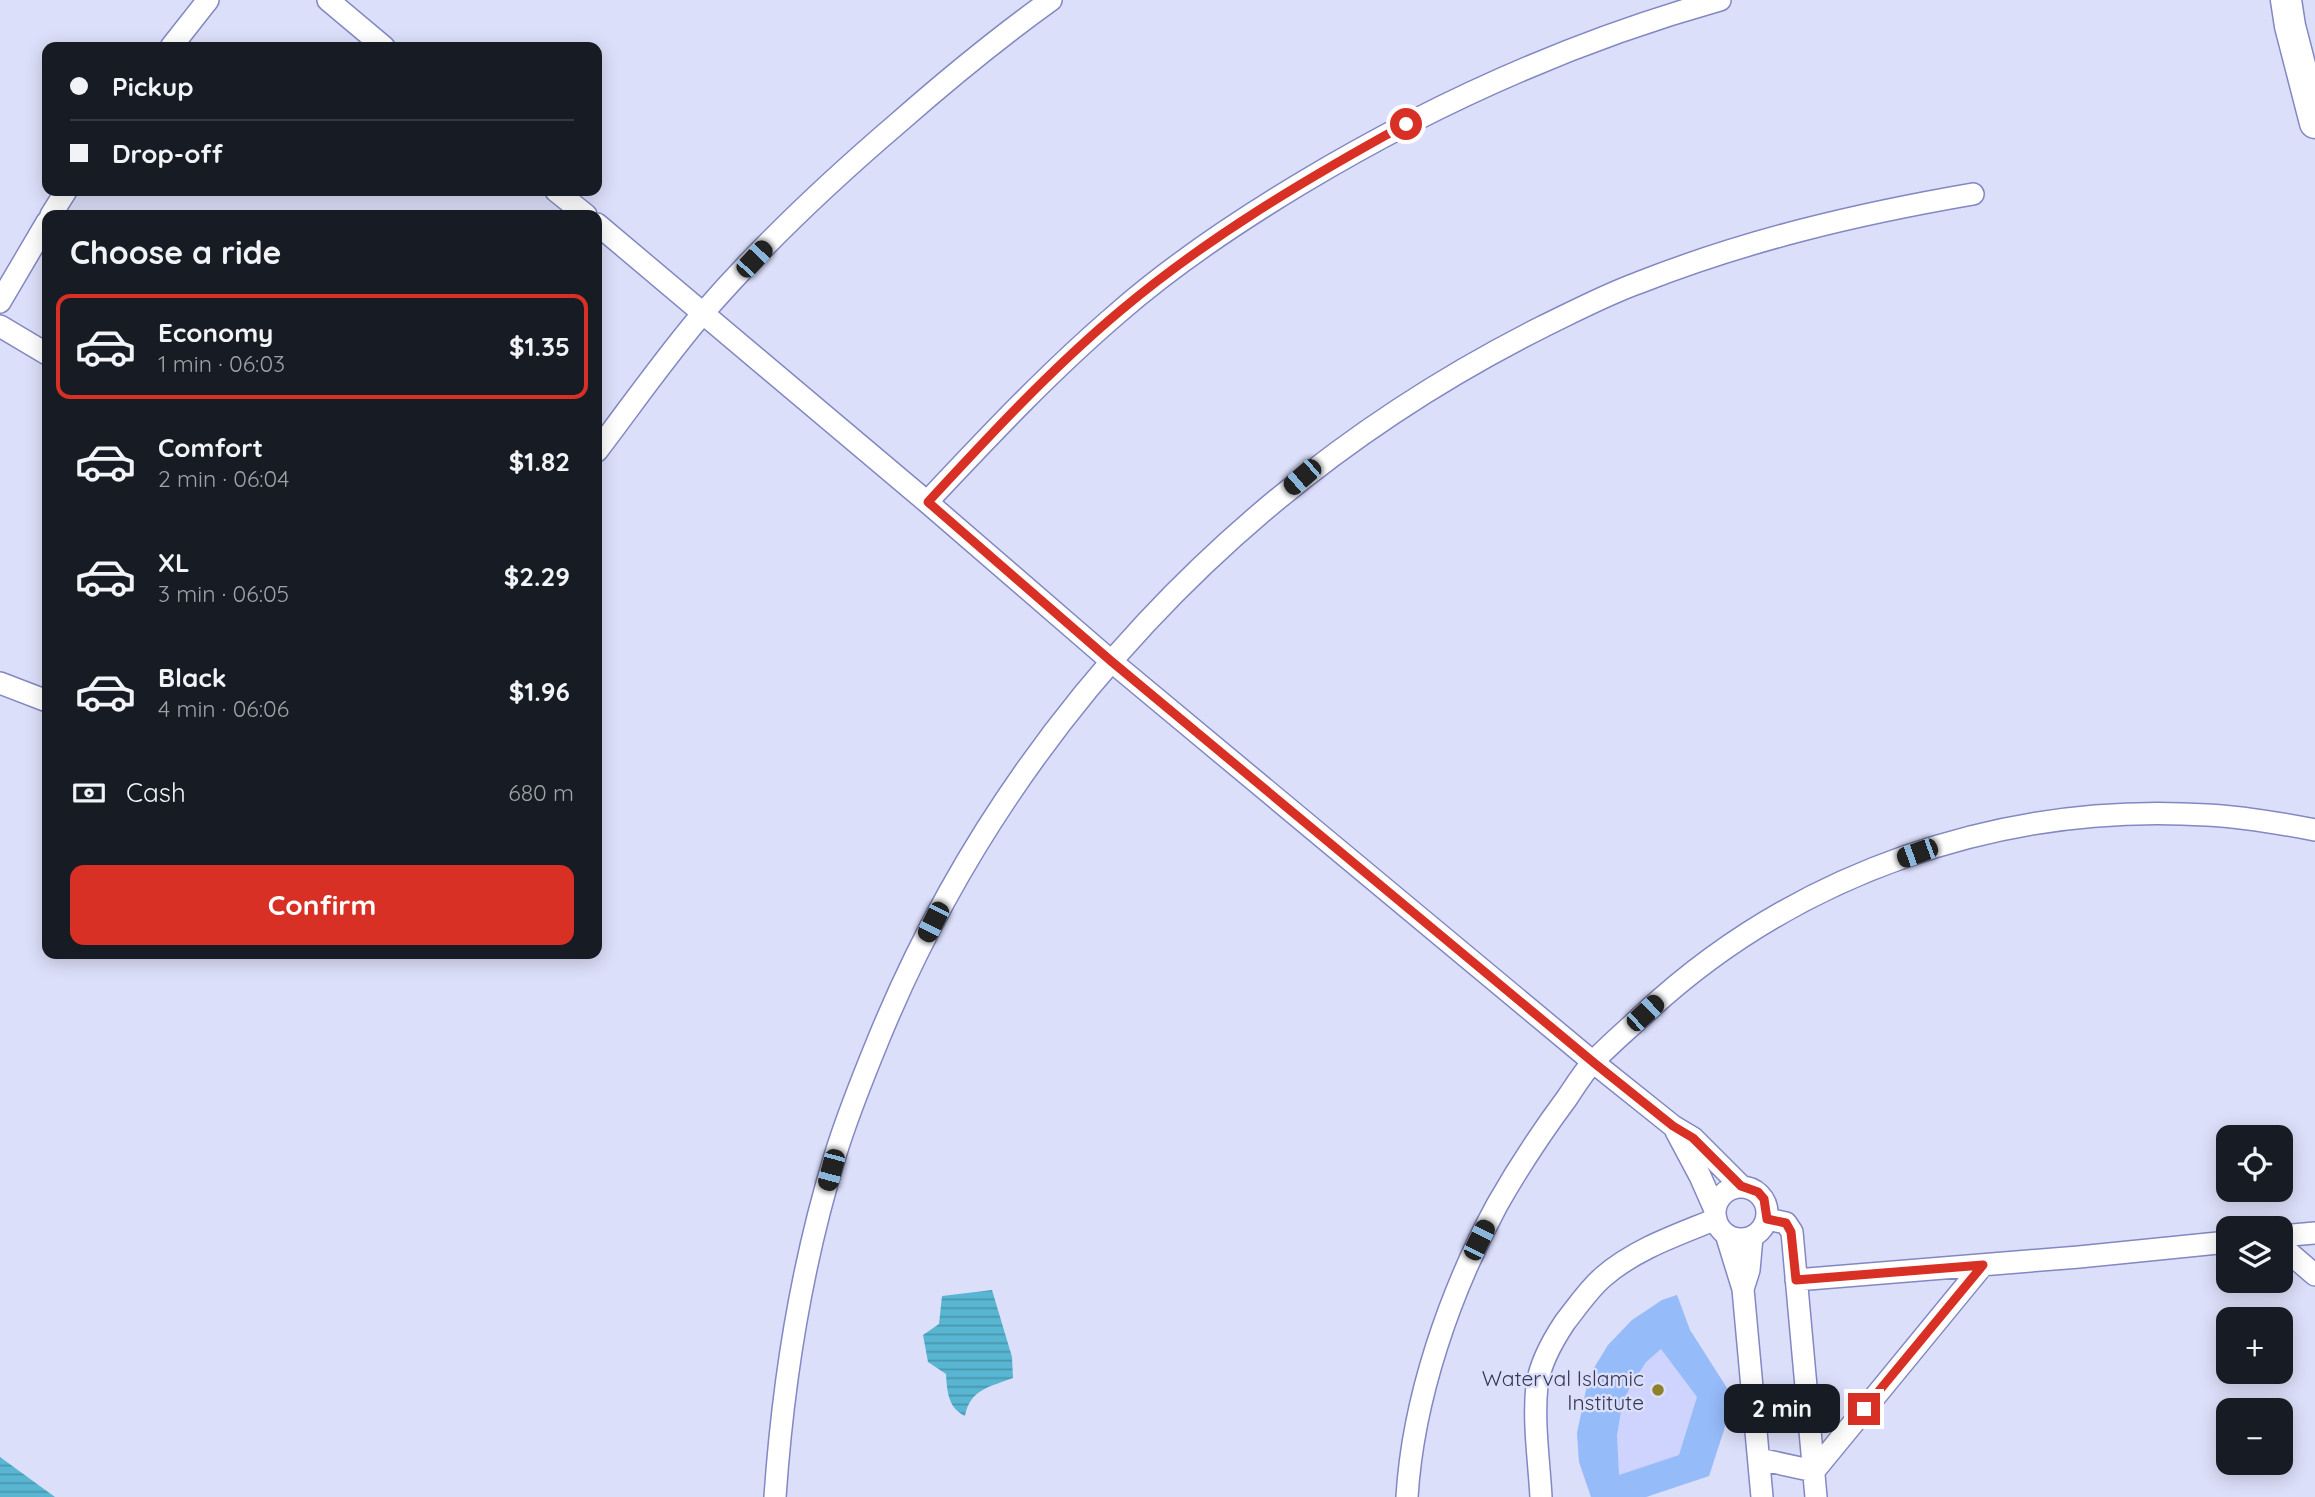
<!DOCTYPE html>
<meta charset="utf-8">
<style>
:root{--surface:#171b24;--page:#20242c;--text:#f1f3f6;--muted:#9ea1a6;--line:#363941;--accent:#d93025}
body{margin:0;font-family:Quicksand,sans-serif;background:var(--page);color:var(--text);height:100vh;display:flex;flex-direction:column;font-size:26px;white-space:nowrap}
*{box-sizing:border-box;margin:0}
p{font-size:23px;color:var(--muted)}
.icon{flex:none;width:38px;height:38px;fill:none;stroke:currentColor;stroke-width:2;stroke-linecap:round;stroke-linejoin:round}
.map{position:relative;flex:1;overflow:hidden}
.details{position:absolute;left:42px;top:210px;width:560px;height:749px;display:flex;flex-direction:column;background:var(--surface);border-radius:14px;box-shadow:0 4px 18px #0003}
.details>*{flex:none}
.top-card{position:absolute;left:42px;top:42px;width:560px;height:154px;border-radius:14px;box-shadow:0 4px 18px #0003;display:grid;align-content:center;height:154px;padding:0 28px;background:var(--surface)}
.controls{position:absolute;left:2216px;top:1125px;display:grid;gap:14px}
.controls a{display:grid;place-items:center;width:77px;height:77px;border-radius:14px;background:var(--surface);box-shadow:0 4px 18px #0003;font-size:35px}
.end{position:absolute;width:32px;height:32px;margin:-16px;border:9px solid #d93025;background:#fff;box-shadow:0 0 0 4px #fff}
.from{border-radius:50%}
.bubble{position:absolute;height:49px;border-radius:14px;background:var(--surface);box-shadow:0 4px 18px #0003;font-size:23px;font-weight:800;line-height:49px;text-align:center}
.car{position:absolute;width:21px;height:42px;margin:-21px -10px;border-radius:9px;box-shadow:0 0 5px 2px #0007;background:linear-gradient(#222 24%,#8ab4d8 0 40%,#222 0 76%,#8ab4d8 0 86%,#222 0)}
.top-card b{display:flex;align-items:center;gap:24px;height:66px;font-size:26px}
.top-card b+b{border-top:2px solid var(--line)}
.top-card i{width:18px;height:18px;background:var(--text)}
ul{padding:0;list-style:none}
li{display:flex;align-items:center;gap:21px;height:105px;margin:0 14px 10px;padding:0 14px;border:4px solid transparent;border-radius:14px}
li div{flex:1}
li b{display:block;font-size:26px}
li em{font-style:normal;font-weight:800}
li.active{border-color:var(--accent)}
li>.icon{width:63px;height:63px;stroke-width:1.5}
h2{padding:0 28px;font-size:32px;line-height:84px}
.pay{display:flex;align-items:center;gap:18px;height:77px;padding:0 28px;font-size:26px}
.pay p{margin-inline-start:auto}
.action{display:flex;gap:14px;margin-top:auto;padding:14px 28px}
.action a{flex:1;height:80px;border-radius:14px;background:var(--accent);color:#fff;font-size:28px;font-weight:800;line-height:80px;text-align:center}
.map>svg:first-child{display:block}
</style>
<div class="map">
<svg width="2315" height="1497" viewBox="0 0 2315 1497">
<defs>
<pattern id="water-rules" width="6" height="5" patternUnits="userSpaceOnUse" patternTransform="scale(1.75)"><rect width="6" height="5" fill="#58b6d2"/><path d="M0 2.5h6" fill="none" stroke="#4a95ad"/></pattern>
</defs>
<rect width="100%" height="100%" fill="#dcdff9"/>
<path fill="#cfd4fe" d="M1677,1295l13,35 44,69 -25,77 -63,21h-55l-12,-35 -2,-29 12,-57 73,-76z"/>
<path fill="url(#water-rules)" d="M992,1290l20,67 1,21c-23,9 -43,11 -48,38 -17,-8 -18,-25 -19,-42l-18,-12 -5,-27 16,-11 3,-28z
M0,1457l55,40h-55z"/>
<path fill="#96bbf9" fill-rule="evenodd" d="M1677,1295l13,35 44,69 -25,77 -63,21h-55l-12,-35 -2,-29 12,-57 19,-31 24,-25 30,-20zM1661,1349l36,48 -18,58 -60,20 -2,-40 5,-30 8,-18 16,-25z"/>
<g fill="none" stroke-linecap="round" stroke-linejoin="round">
<defs>
<path id="minor" d="M328,0l56,47
M171,47l37,-47
M556,191l30,24
M51,215l15,-24
M597,224l330,278 184,159 482,401 80,64 20,12 48,48
M0,302l47,-80
M0,326l47,28
M597,451c35,-46 69,-95 107,-139 59,-68 125,-130 194,-189 49,-43 100,-85 153,-123
M927,502c62,-66 123,-131 192,-190 55,-48 118,-90 181,-128 133,-80 270,-142 420,-184
M0,683l47,18
M1676,1131l24,45 15,34
M1715 1213a26 26 0 1 1 52 0a26 26 0 1 1-52 0Z
M1767,1219l19,4 6,9 24,265
M1726,1234l17,55 19,208
M2280,1236l35,-3
M2280,1245l35,30
M1796,1280l283,-23 149,-15
M1743,1289l6,-19 3,-33
M1759,1459l55,12 169,-206
M775,1497c8,-116 26,-230 60,-341 12,-40 28,-79 44,-118 127,-309 364,-561 663,-711 31,-15 63,-32 96,-44 109,-43 219,-69 335,-89
M1407,1497c6,-99 43,-205 90,-292 21,-37 44,-72 70,-107 8,-12 16,-25 26,-36 16,-17 34,-32 51,-48 151,-141 357,-212 563,-199 37,2 72,8 108,15
M1541,1497c-2,-37 -8,-75 -4,-112 3,-21 16,-45 28,-63 12,-15 23,-32 38,-45 32,-28 74,-42 113,-58"/>
<path id="secondary" d="M2286,0l4,26 25,97"/>
</defs>
<use href="#minor" stroke="#8387c2" stroke-width="24"/>
<use href="#secondary" stroke="#8387c2" stroke-width="33"/>
<use href="#minor" stroke="#fff" stroke-width="21"/>
<use href="#secondary" stroke="#fff" stroke-width="30"/>
</g>
<g fill="none" stroke-linecap="round" stroke-linejoin="round">
<path stroke="#d93025" stroke-width="9" d="M1406,124c-100,55 -198,113 -286,187 -69,58 -131,125 -192,191l183,159 482,401 80,64 20,12 48,48 17,6 6,7 3,20 19,4 5,9 5,48 187,-15 -119,144"/>
</g>
<circle fill="#8e8128" stroke="#dcdff9" stroke-width="2.5" cx="1658" cy="1390" r="7"/>
<g text-anchor="middle" dominant-baseline="central" stroke-width="5" stroke-linejoin="round" paint-order="stroke">
<g font-size="21" fill="#363851" stroke="#dcdff9" text-anchor="end">
<text x="1644" y="1378">Waterval Islamic<tspan x="1644" dy="24">Institute</tspan></text>
</g>
</g>
</svg>
<div class="controls">
<a><svg class="icon" aria-label="locate" viewBox="0 0 24 24"><circle cx="12" cy="12" r="6"/><path d="M12 2v4M12 18v4M2 12h4M18 12h4"/></svg></a>
<a><svg class="icon" aria-label="layers" viewBox="0 0 24 24"><path d="M12 4l9 5-9 5-9-5zM3 14l9 5 9-5"/></svg></a>
<a>+</a>
<a>−</a>
</div>
<i class="end from" style="left:1406px;top:124px"></i>
<i class="end" style="left:1864px;top:1409px"></i>
<div class="bubble" style="left:1724px;top:1384px;width:116px">2 min</div>
<i class="car" style="left:754px;top:259px;rotate:43deg"></i>
<i class="car" style="left:1302px;top:477px;rotate:229deg"></i>
<i class="car" style="left:1917px;top:853px;rotate:250deg"></i>
<i class="car" style="left:933px;top:922px;rotate:207deg"></i>
<i class="car" style="left:1645px;top:1013px;rotate:47deg"></i>
<i class="car" style="left:831px;top:1170px;rotate:195deg"></i>
<i class="car" style="left:1479px;top:1240px;rotate:26deg"></i>
<div class="top-card">
<b><i class="from"></i>Pickup</b>
<b><i></i>Drop-off</b>
</div>
<section class="details">
<h2>Choose a ride</h2>
<ul>
<li class="active"><svg class="icon" aria-label="car" viewBox="0 0 24 24"><path d="M5 17H2v-5l4-1 3-4h7l3 4 3 1v5h-3M9 17h6M6 11h13"/><circle cx="7" cy="17" r="2"/><circle cx="17" cy="17" r="2"/></svg><div><b>Economy</b><p>1 min · 06:03</p></div><em>$1.35</em></li>
<li><svg class="icon" aria-label="car" viewBox="0 0 24 24"><path d="M5 17H2v-5l4-1 3-4h7l3 4 3 1v5h-3M9 17h6M6 11h13"/><circle cx="7" cy="17" r="2"/><circle cx="17" cy="17" r="2"/></svg><div><b>Comfort</b><p>2 min · 06:04</p></div><em>$1.82</em></li>
<li><svg class="icon" aria-label="car" viewBox="0 0 24 24"><path d="M5 17H2v-5l4-1 3-4h7l3 4 3 1v5h-3M9 17h6M6 11h13"/><circle cx="7" cy="17" r="2"/><circle cx="17" cy="17" r="2"/></svg><div><b>XL</b><p>3 min · 06:05</p></div><em>$2.29</em></li>
<li><svg class="icon" aria-label="car" viewBox="0 0 24 24"><path d="M5 17H2v-5l4-1 3-4h7l3 4 3 1v5h-3M9 17h6M6 11h13"/><circle cx="7" cy="17" r="2"/><circle cx="17" cy="17" r="2"/></svg><div><b>Black</b><p>4 min · 06:06</p></div><em>$1.96</em></li>
</ul>
<div class="pay"><svg class="icon" aria-label="cash" viewBox="0 0 24 24"><path d="M3 7h18v10H3z"/><circle cx="12" cy="12" r="2"/></svg>Cash<p>680 m</p></div>
<div class="action"><a>Confirm</a></div>
</section>
</div>
